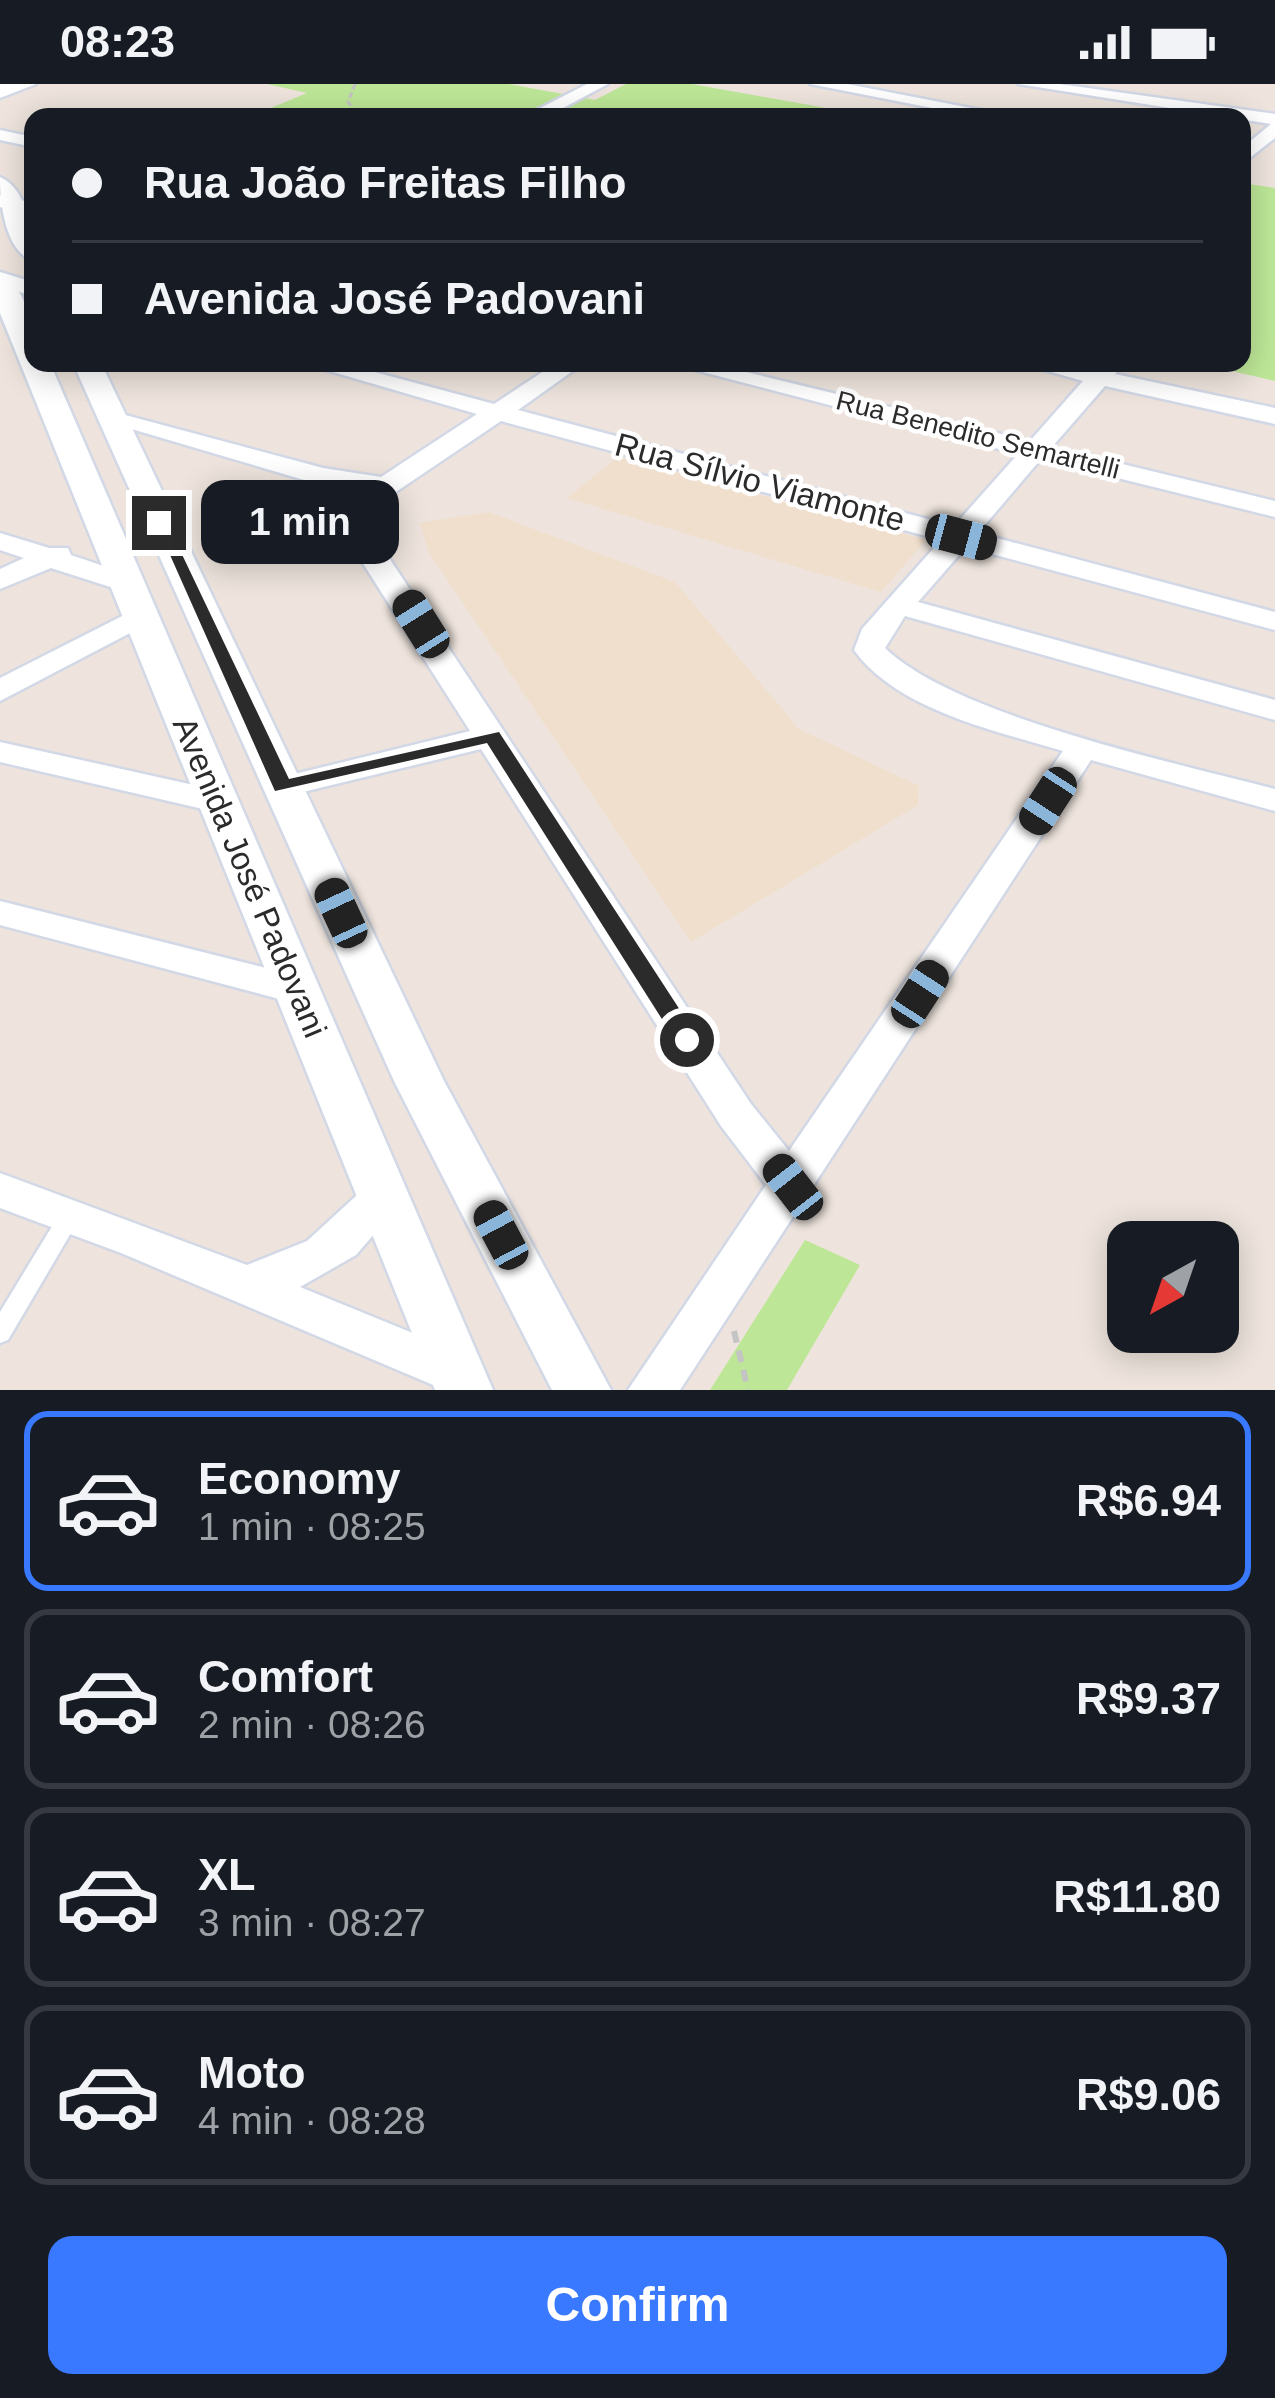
<!DOCTYPE html>
<meta charset="utf-8">
<style>
:root{--surface:#171b24;--page:#242831;--text:#f1f3f6;--muted:#9ea1a6;--line:#363941;--accent:#3979ff}
body{margin:0;font-family:Arial,sans-serif;background:var(--page);color:var(--text);height:100vh;display:flex;flex-direction:column;font-size:45px;white-space:nowrap}
*{box-sizing:border-box;margin:0}
p{font-size:39px;color:var(--muted)}
.icon{flex:none;width:66px;height:66px;fill:none;stroke:currentColor;stroke-width:2;stroke-linecap:round;stroke-linejoin:round}
.map{position:relative;height:1306px;overflow:hidden}
.sheet{display:flex;flex-direction:column;background:var(--surface);flex:1}
.sheet>*{flex:none}
.top-card{position:absolute;left:24px;top:24px;width:1227px;height:264px;border-radius:24px;box-shadow:0 6px 30px #0003;display:grid;align-content:center;height:264px;padding:0 48px;background:var(--surface)}
.needle{width:78px;rotate:220deg}
.fabs{position:absolute;left:1107px;top:1137px;display:grid;gap:24px}
.fabs a{display:grid;place-items:center;width:132px;height:132px;border-radius:24px;background:var(--surface);box-shadow:0 6px 30px #0003;font-size:60px}
.end{position:absolute;width:54px;height:54px;margin:-27px;border:15px solid #2b2b2b;background:#fff;box-shadow:0 0 0 6px #fff}
.from{border-radius:50%}
.bubble{position:absolute;height:84px;border-radius:24px;background:var(--surface);box-shadow:0 6px 30px #0003;font-size:39px;font-weight:700;line-height:84px;text-align:center}
.car{position:absolute;width:36px;height:72px;margin:-36px -18px;border-radius:15px;box-shadow:0 0 9px 3px #0007;background:linear-gradient(#222 24%,#8ab4d8 0 40%,#222 0 76%,#8ab4d8 0 86%,#222 0)}
.top-card b{display:flex;align-items:center;gap:42px;height:114px;font-size:45px}
.top-card b+b{border-top:3px solid var(--line)}
.top-card i{width:30px;height:30px;background:var(--text)}
ul{padding:21px 0 0;list-style:none}
li{display:flex;align-items:center;gap:36px;height:180px;margin:0 24px 18px;padding:0 24px;border:6px solid var(--line);border-radius:24px}
li div{flex:1}
li b{display:block;font-size:45px}
li em{font-style:normal;font-weight:700}
li.selected{border-color:var(--accent)}
li>.icon{width:108px;height:108px;stroke-width:1.5}
.button{display:flex;gap:24px;margin-top:auto;padding:24px 48px}
.button a{flex:1;height:138px;border-radius:24px;background:var(--accent);color:#fff;font-size:48px;font-weight:700;line-height:138px;text-align:center}
.status{display:flex;justify-content:space-between;align-items:center;height:84px;padding:0 60px;background:var(--surface);direction:ltr}
.status svg{height:33px;fill:currentColor}
.map>svg:first-child{display:block}
</style>
<div class="status"><b>08:23</b><svg viewBox="0 0 49 12"><path d="M0 12V9h3v3zM5 12V6h3v6zM10 12V3h3v9zM15 12V0h3v12zM26 1h20v11H26zM47 4h2v5h-2z"/></svg></div>
<div class="map">
<svg width="1275" height="1306" viewBox="0 0 1275 1306">
<rect width="100%" height="100%" fill="#eee4dd"/>
<path fill="#f0dfcc" d="M618,373l308,83 -45,52 -314,-94z
M489,428l186,70 124,147 120,57 -1,19 -227,137 -263,-391 -8,-28z"/>
<path fill="#bde797" d="M267,0h242l86,16 31,-16h66l184,33h-627l58,-24z
M1242,99l33,5v193l-78,-18h45z
M805,1156l55,25 -73,125h-77z"/>
<g fill="none" stroke-linecap="round" stroke-linejoin="round">
<defs>
<path id="service" d="M70,1123l8,3 3,6 -73,124 -8,3v-31l62,-102z"/>
<path id="minor" d="M587,0h21l-62,33h-23z
M810,0h37l170,33h-39z
M1018,0h41l216,30v24l-33,26v-16l29,-24z
M0,46l33,7v10l-33,-7z
M0,111l33,8v12l-33,-8z
M0,188l33,10v14l-33,-10z
M302,279h39l153,41 62,-41h28l-66,47 436,116 64,-72 -350,-91h41l321,78 53,-60 -63,-18 74,6 5,-6h25l-9,11 160,34v16l-170,-38 -53,61 223,54v16l-234,-58 -63,74 297,79v18l-309,-83 -48,55 357,98v20l-370,-104 -20,32c70,68 291,115 390,141v22l-184,-51 -411,630h-52l138,-205 -45,-59 -240,-377 -199,48 -12,-3 -5,-7 5,-7 200,-49 -159,-249 -210,-62 13,-8 209,56 58,9 96,-63zM501,337l440,119 -79,89 -8,21c43,60 142,81 209,101l-274,400 -38,-47 -409,-617 19,3 -7,8 4,6h20z
M0,449l49,15h19l3,7 65,22 5,6 -15,9 -75,-24 -51,21v-20l24,-11 -24,-8z
M140,523l15,9 -4,6 -151,79v-23z
M0,658l216,48 17,11 -17,11 -216,-50z
M0,817l298,75 14,4 6,10 -6,10 -14,4 -298,-79z
M0,1089l247,92 60,-24 61,-56 16,-6 16,6 6,12 -50,58 -56,32 174,71 7,15 -7,15 -29,2 -324,-137 -121,-45z"/>
<path id="tertiary" d="M0,93c28,12 33,57 33,84 -28,-10 -33,-58 -33,-84z
M0,192c30,9 33,61 33,87h17l443,1027h-58l-435,-1077z
M73,279h28l343,718 167,309h-59l-158,-309z"/>
<path id="secondary" d="M0,0h36l-36,14z"/>
</defs>
<use href="#service" stroke="#d2d8e5" stroke-width="5"/>
<use href="#minor" stroke="#d2d8e5" stroke-width="5"/>
<use href="#tertiary" stroke="#d2d8e5" stroke-width="5"/>
<use href="#secondary" stroke="#d2d8e5" stroke-width="5"/>
<path stroke="#c4c4c4" stroke-width="3" stroke-dasharray="6 3" stroke-linecap="butt" d="M355,0l-7,18 12,15"/>
<path stroke="#c4c4c4" stroke-width="6" stroke-dasharray="12 8" stroke-linecap="butt" d="M734,1247l14,59"/>
<use href="#service" fill="#fff" fill-rule="evenodd"/>
<use href="#minor" fill="#fff" fill-rule="evenodd"/>
<use href="#tertiary" fill="#fff" fill-rule="evenodd"/>
<use href="#secondary" fill="#fff" fill-rule="evenodd"/>
</g>
<path fill="#2b2b2b" d="M154,435l13,4 122,256 210,-47 196,301v13h-16l-192,-303 -212,48z"/>
<g text-anchor="middle" dominant-baseline="central" stroke-width="9" stroke-linejoin="round" paint-order="stroke">
<g font-size="27" fill="#2b2b2b" stroke="#fff">
<text transform="translate(978 351) rotate(14)">Rua Benedito Semartelli</text>
</g>
<g font-size="33" fill="#2b2b2b" stroke="#fff">
<text transform="translate(760 398) rotate(15)">Rua Sílvio Viamonte</text>
<text transform="translate(250 793) rotate(67)">Avenida José Padovani</text>
</g>
</g>
</svg>
<div class="fabs">
<a><svg class="needle" viewBox="-14 -14 28 28"><path d="M0-13l5 13h-10z" fill="#e53935"/><path d="M0 13l5-13h-10z" fill="#9ea1a6"/></svg></a>
</div>
<i class="end from" style="left:687px;top:956px"></i>
<i class="end" style="left:159px;top:439px"></i>
<div class="bubble" style="left:201px;top:396px;width:198px">1 min</div>
<i class="car" style="left:961px;top:453px;rotate:105deg"></i>
<i class="car" style="left:421px;top:540px;rotate:328deg"></i>
<i class="car" style="left:1048px;top:717px;rotate:213deg"></i>
<i class="car" style="left:341px;top:829px;rotate:335deg"></i>
<i class="car" style="left:920px;top:910px;rotate:33deg"></i>
<i class="car" style="left:793px;top:1103px;rotate:322deg"></i>
<i class="car" style="left:501px;top:1151px;rotate:332deg"></i>
<div class="top-card">
<b><i class="from"></i>Rua João Freitas Filho</b>
<b><i></i>Avenida José Padovani</b>
</div>
</div>
<section class="sheet">
<ul>
<li class="selected"><svg class="icon" aria-label="car" viewBox="0 0 24 24"><path d="M5 17H2v-5l4-1 3-4h7l3 4 3 1v5h-3M9 17h6M6 11h13"/><circle cx="7" cy="17" r="2"/><circle cx="17" cy="17" r="2"/></svg><div><b>Economy</b><p>1 min · 08:25</p></div><em>R$6.94</em></li>
<li><svg class="icon" aria-label="car" viewBox="0 0 24 24"><path d="M5 17H2v-5l4-1 3-4h7l3 4 3 1v5h-3M9 17h6M6 11h13"/><circle cx="7" cy="17" r="2"/><circle cx="17" cy="17" r="2"/></svg><div><b>Comfort</b><p>2 min · 08:26</p></div><em>R$9.37</em></li>
<li><svg class="icon" aria-label="car" viewBox="0 0 24 24"><path d="M5 17H2v-5l4-1 3-4h7l3 4 3 1v5h-3M9 17h6M6 11h13"/><circle cx="7" cy="17" r="2"/><circle cx="17" cy="17" r="2"/></svg><div><b>XL</b><p>3 min · 08:27</p></div><em>R$11.80</em></li>
<li><svg class="icon" aria-label="car" viewBox="0 0 24 24"><path d="M5 17H2v-5l4-1 3-4h7l3 4 3 1v5h-3M9 17h6M6 11h13"/><circle cx="7" cy="17" r="2"/><circle cx="17" cy="17" r="2"/></svg><div><b>Moto</b><p>4 min · 08:28</p></div><em>R$9.06</em></li>
</ul>
<div class="button"><a>Confirm</a></div>
</section>
